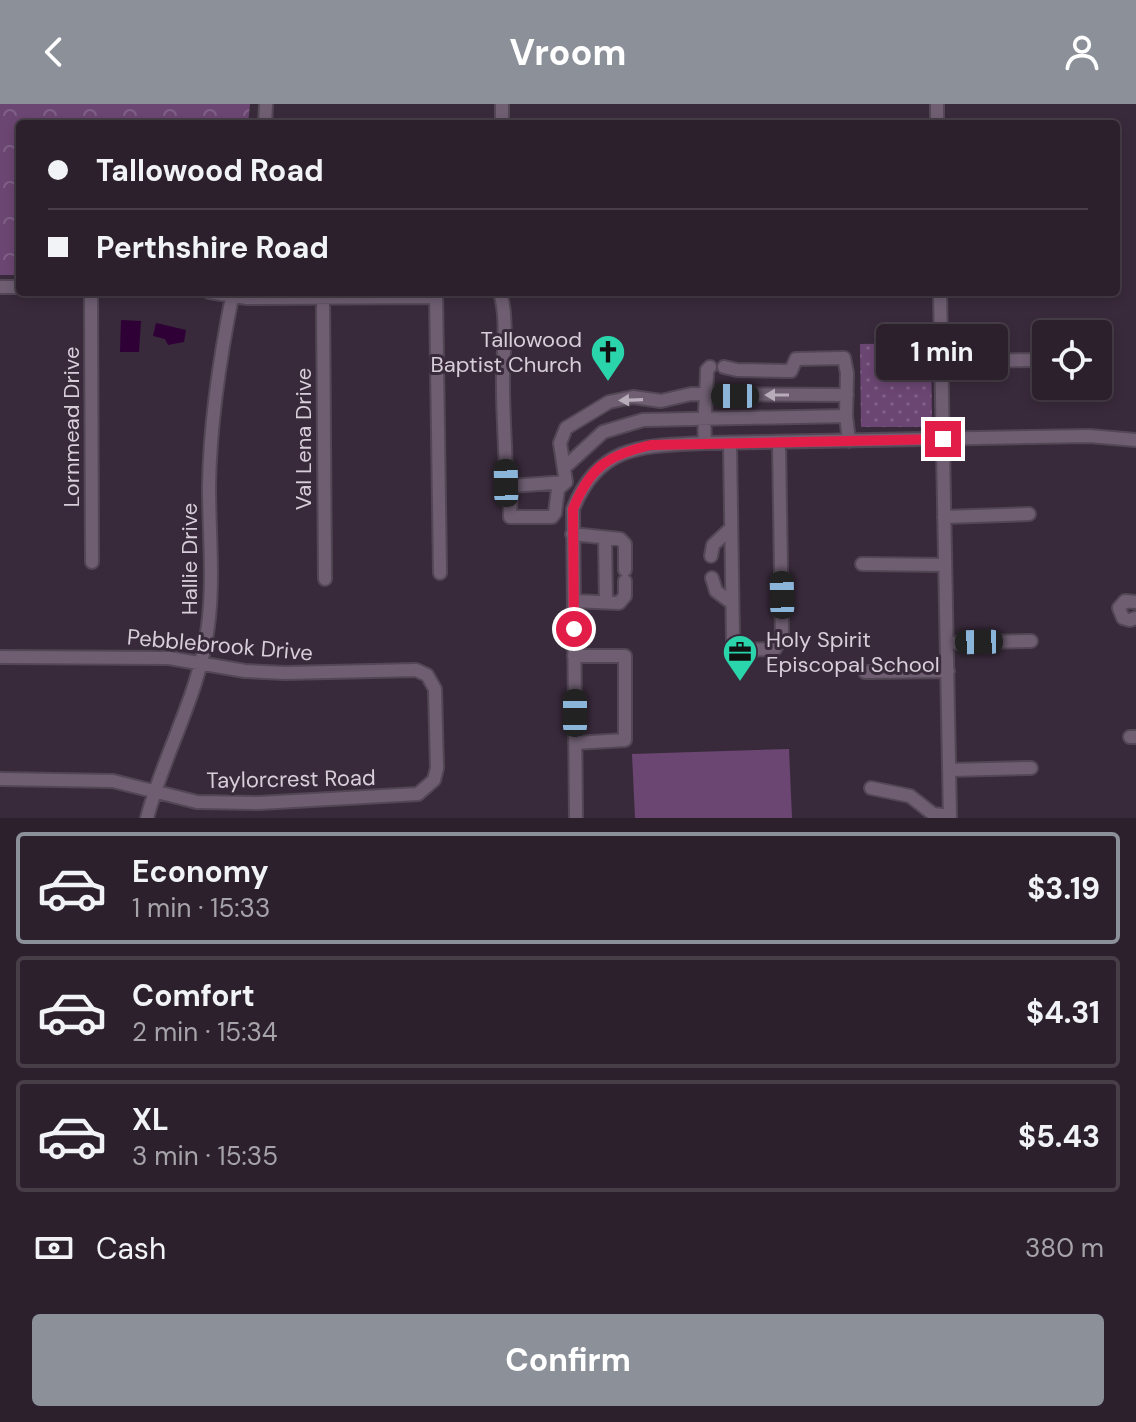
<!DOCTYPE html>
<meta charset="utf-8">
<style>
:root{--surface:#2b202c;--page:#372d38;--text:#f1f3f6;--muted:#a6a3a9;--line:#473e48;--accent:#8c9099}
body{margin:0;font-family:"DM Sans",sans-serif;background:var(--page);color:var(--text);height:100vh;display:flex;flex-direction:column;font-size:30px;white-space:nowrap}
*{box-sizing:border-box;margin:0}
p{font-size:26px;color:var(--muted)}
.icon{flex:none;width:44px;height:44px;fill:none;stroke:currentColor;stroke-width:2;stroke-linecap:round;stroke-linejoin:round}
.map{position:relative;height:714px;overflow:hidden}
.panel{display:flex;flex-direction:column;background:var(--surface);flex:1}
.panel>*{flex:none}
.hud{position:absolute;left:16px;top:16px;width:1104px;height:176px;border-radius:8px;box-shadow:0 4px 12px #0003,0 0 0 2px var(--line);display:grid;align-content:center;height:176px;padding:0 32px;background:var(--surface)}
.buttons{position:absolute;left:1032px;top:216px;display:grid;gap:16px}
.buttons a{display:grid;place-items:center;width:80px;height:80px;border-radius:8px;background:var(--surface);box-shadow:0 4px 12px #0003,0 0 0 2px var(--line);font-size:40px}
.end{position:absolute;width:36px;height:36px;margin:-18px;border:10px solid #e11d48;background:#fff;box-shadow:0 0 0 4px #fff}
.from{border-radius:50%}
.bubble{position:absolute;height:56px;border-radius:8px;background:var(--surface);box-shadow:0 4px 12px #0003,0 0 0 2px var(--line);font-size:26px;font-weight:700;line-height:56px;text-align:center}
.car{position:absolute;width:24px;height:48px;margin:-24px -12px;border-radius:10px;box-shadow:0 0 6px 2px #0007;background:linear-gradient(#222 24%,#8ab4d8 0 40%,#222 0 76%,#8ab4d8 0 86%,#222 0)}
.hud b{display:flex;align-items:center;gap:28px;height:76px;font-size:30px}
.hud b+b{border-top:2px solid var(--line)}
.hud i{width:20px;height:20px;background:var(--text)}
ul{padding:14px 0 0;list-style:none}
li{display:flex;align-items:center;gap:24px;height:112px;margin:0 16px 12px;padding:0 16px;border:4px solid var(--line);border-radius:8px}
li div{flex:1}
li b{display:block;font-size:30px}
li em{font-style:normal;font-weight:700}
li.current{border-color:var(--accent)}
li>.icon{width:72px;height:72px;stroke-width:1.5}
.pay{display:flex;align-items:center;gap:20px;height:88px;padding:0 32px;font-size:30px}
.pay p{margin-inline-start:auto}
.primary-button{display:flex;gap:16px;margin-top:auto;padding:16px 32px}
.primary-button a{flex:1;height:92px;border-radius:8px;background:var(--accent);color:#fff;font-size:32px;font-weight:700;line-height:92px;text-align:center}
header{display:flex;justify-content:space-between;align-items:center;height:104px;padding:0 32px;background:var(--accent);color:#fff;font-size:36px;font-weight:700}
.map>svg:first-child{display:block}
</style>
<header><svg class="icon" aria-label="back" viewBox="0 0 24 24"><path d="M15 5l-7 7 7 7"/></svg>Vroom<svg class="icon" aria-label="person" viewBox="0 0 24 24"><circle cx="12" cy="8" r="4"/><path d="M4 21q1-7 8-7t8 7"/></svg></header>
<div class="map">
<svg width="1136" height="714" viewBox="0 0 1136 714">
<defs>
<pattern id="grass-dots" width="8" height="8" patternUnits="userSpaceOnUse" patternTransform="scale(2)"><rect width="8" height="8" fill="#6b4672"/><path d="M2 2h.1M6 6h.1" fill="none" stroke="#7f6086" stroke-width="1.8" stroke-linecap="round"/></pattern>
<pattern id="park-crowns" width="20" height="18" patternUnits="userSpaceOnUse" patternTransform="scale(2)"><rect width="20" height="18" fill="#6b4672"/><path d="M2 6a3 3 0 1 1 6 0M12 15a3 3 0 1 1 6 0" fill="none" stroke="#7f6086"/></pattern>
</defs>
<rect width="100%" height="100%" fill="#392a3b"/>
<path fill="url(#grass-dots)" d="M931,239l1,84h-71l-1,-83z"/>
<path fill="url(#park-crowns)" d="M0,0h250l-2,20h-228v151h-20z"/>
<path fill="#6b4672" d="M789,645l3,69h-157l-3,-64z"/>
<path fill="#2e0036" d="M121,216l20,1 -2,31h-19z
M156,219l30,7 -2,12 -16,3 -3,-6 -12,-3z"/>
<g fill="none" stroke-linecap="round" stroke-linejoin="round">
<defs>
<path id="minor" d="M502,0v20
M937,0v20
M265,20l1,-20
M0,183h20
M91,188l1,270
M209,188l38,6 189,-1
M436,188l4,281
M500,188c9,31 2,63 3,95 0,32 3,64 3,96l5,3 55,-4
M940,188l10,526
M323,195l2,280
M942,257l104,-1
M724,263l13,3 54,1 5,-12 48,-1 3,15 -1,43 3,25
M705,339c-2,-24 2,-48 2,-73l3,-3
M730,340l3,196 10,10 32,-1 7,-13 -3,-194
M564,364l39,-36 40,-12 203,-4
M511,382l-1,31h42l3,-4 3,-24 8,-7 -6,-39 6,-15 43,-26 24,-5 28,4 30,-7 156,1
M944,413l85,-3
M572,430l48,5 5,5v26
M605,434l1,64
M711,452l2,-11 18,-17
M862,460l83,1
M712,474l4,13 16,12
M574,497l45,2 6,-7v-15
M1136,498l-11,-1 -6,7 4,10 7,2 6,-2
M948,539l83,-2
M574,552h51v84l-50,3
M0,553l169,1 76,13 40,2 131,-3 11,5 8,14 2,79 -3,12 -16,14 -159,9 -62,-1 -84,-21 -113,-2
M865,568l83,-1
M1130,633h6
M950,666l81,-2
M871,684l39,8 23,18 17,2
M147,714c17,-65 53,-125 61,-192 6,-46 1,-93 1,-140 1,-65 11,-130 24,-194
M576,714l-3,-309c26,-65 70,-63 132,-66l384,-7 47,4"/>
</defs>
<use href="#minor" stroke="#534755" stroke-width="16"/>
<use href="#minor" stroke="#6f5e72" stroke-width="12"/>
</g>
<defs><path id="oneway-solid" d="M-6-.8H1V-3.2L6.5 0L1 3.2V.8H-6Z" transform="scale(2)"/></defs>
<g fill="#b8acba">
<use href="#oneway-solid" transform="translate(777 291) rotate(180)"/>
<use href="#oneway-solid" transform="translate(631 296) rotate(178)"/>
</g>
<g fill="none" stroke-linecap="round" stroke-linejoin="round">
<path stroke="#e11d48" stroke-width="10" d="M574,525l-1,-120c17,-42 35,-54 78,-64l292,-6"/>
</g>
<defs>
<symbol id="church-pin" viewBox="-11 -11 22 30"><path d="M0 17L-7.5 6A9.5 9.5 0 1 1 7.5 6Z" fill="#2ad5ac" stroke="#392a3b"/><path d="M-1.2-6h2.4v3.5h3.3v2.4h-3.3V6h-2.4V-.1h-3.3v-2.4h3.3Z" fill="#111"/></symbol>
<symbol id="office-pin" viewBox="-11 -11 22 30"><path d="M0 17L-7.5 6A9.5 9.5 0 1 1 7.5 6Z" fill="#2ad5ac" stroke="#392a3b"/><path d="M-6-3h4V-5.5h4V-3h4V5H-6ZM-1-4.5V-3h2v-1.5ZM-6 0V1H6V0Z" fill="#111"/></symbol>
</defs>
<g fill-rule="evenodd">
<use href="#church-pin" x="588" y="228" width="40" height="54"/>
<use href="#office-pin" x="720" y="528" width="40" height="54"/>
</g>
<g text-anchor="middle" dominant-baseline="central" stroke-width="6" stroke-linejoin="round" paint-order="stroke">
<g font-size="22" fill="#d7ced9" stroke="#392a3b" text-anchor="end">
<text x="582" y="235">Tallowood<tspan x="582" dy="25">Baptist Church</tspan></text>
<text x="766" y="535" text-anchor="start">Holy Spirit<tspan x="766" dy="25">Episcopal School</tspan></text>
</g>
<g font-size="22" fill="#d7ced9" stroke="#392a3b">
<text transform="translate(71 323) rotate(-90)">Lornmead Drive</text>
<text transform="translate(303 335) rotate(-90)">Val Lena Drive</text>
<text transform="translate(189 455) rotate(-90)">Hallie Drive</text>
<text transform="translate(220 541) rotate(5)">Pebblebrook Drive</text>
<text transform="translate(291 675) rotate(-1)">Taylorcrest Road</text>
</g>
</g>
</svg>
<div class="buttons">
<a><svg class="icon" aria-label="locate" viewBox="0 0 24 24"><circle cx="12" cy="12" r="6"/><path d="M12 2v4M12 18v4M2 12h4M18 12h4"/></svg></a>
</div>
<i class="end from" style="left:574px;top:525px"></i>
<i class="end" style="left:943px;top:335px"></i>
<div class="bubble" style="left:876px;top:220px;width:132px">1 min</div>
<i class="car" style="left:735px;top:292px;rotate:270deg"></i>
<i class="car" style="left:506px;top:379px;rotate:359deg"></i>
<i class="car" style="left:782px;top:491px;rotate:359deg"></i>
<i class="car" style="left:979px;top:538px;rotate:269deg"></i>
<i class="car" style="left:575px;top:609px;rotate:0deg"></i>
<div class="hud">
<b><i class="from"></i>Tallowood Road</b>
<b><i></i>Perthshire Road</b>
</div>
</div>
<section class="panel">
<ul>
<li class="current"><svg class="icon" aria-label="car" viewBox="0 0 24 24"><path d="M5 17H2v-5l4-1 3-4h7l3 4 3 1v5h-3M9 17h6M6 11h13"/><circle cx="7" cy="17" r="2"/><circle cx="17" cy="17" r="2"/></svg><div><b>Economy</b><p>1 min · 15:33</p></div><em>$3.19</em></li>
<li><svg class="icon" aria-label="car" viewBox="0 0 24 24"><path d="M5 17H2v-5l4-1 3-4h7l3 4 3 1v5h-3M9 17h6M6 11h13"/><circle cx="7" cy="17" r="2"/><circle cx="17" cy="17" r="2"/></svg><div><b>Comfort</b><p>2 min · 15:34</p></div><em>$4.31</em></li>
<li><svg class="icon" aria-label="car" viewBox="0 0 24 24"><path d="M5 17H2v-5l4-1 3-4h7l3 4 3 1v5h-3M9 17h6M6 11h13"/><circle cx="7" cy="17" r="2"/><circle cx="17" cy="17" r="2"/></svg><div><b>XL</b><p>3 min · 15:35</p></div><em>$5.43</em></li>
</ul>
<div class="pay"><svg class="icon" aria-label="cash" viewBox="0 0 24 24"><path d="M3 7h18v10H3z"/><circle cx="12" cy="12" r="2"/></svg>Cash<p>380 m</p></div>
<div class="primary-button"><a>Confirm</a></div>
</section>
